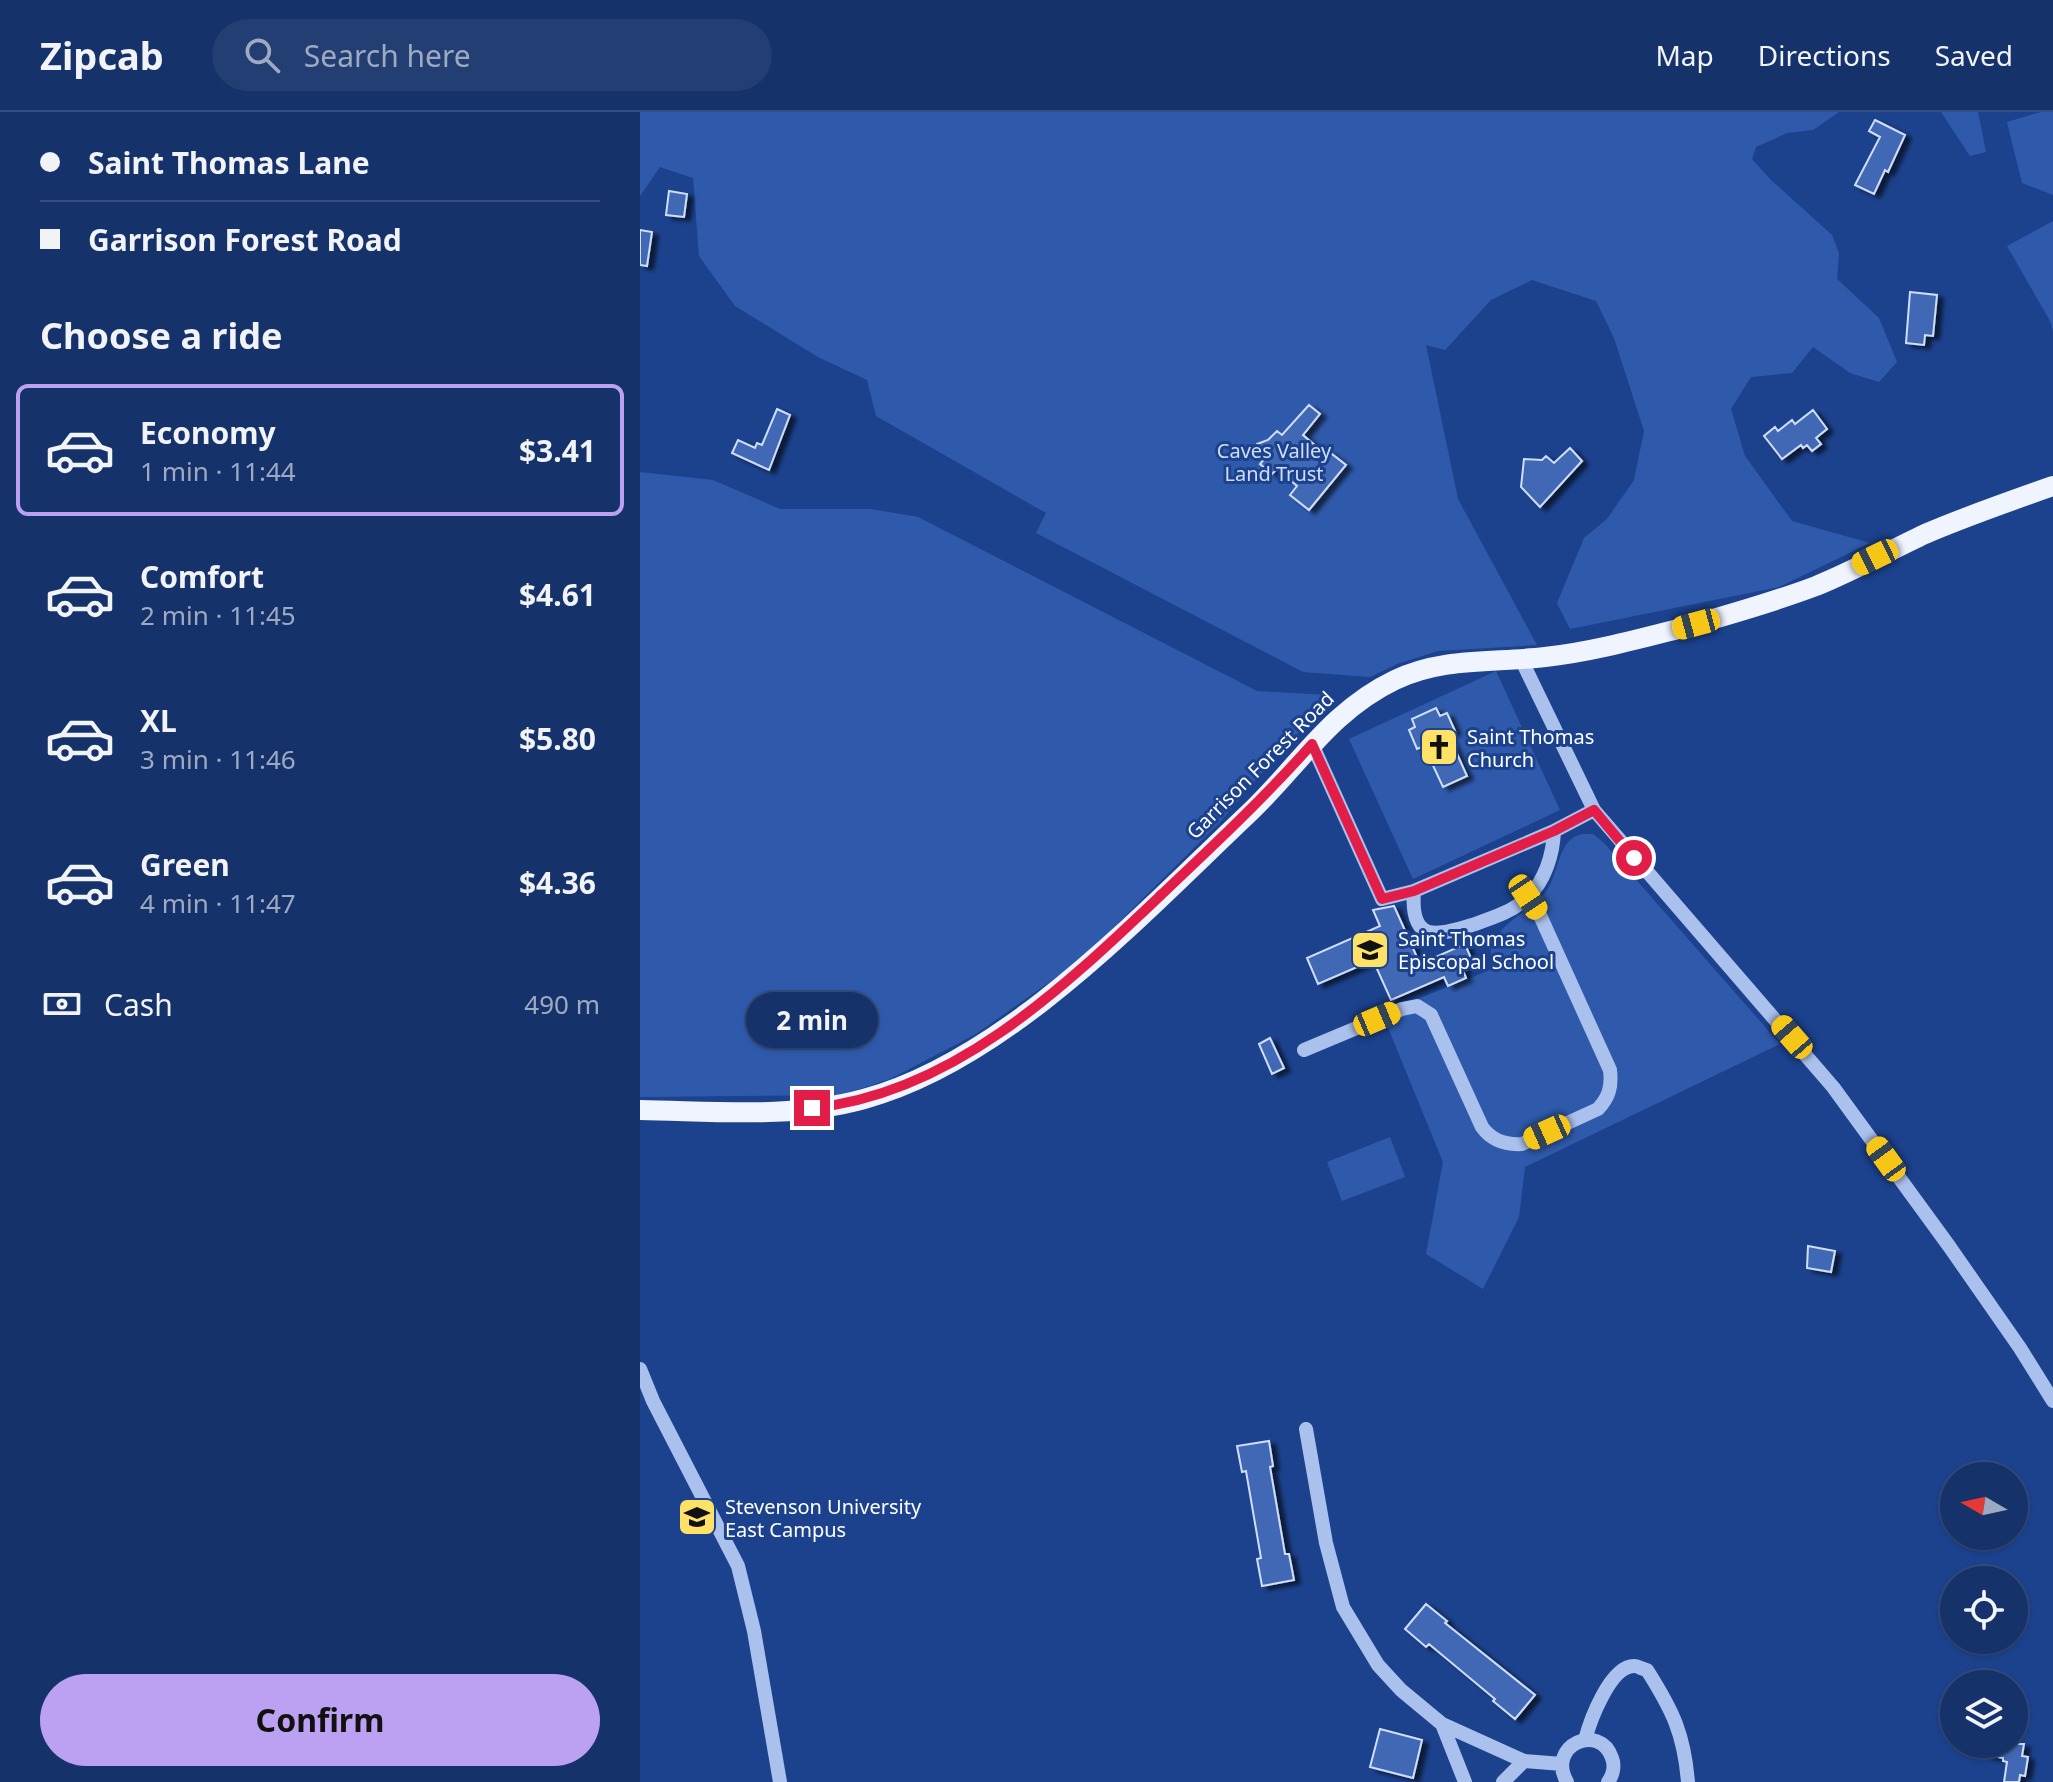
<!DOCTYPE html>
<meta charset="utf-8">
<style>
:root{--surface:#15326a;--page:#223e72;--text:#f1f3f6;--muted:#9daac1;--line:#344d7e;--accent:#bca0f2}
body{margin:0;font-family:"Noto Sans",sans-serif;background:var(--page);color:var(--text);height:100vh;display:flex;flex-direction:column;font-size:30px;white-space:nowrap}
*{box-sizing:border-box;margin:0}
p{font-size:26px;color:var(--muted)}
.icon{flex:none;width:44px;height:44px;fill:none;stroke:currentColor;stroke-width:2;stroke-linecap:round;stroke-linejoin:round}
.map{position:relative;flex:1;overflow:hidden}
.sheet{display:flex;flex-direction:column;background:var(--surface);width:640px}
.sheet>*{flex:none}
.hud{display:grid;align-content:center;height:176px;padding:0 40px;background:var(--surface)}
.needle{width:52px;rotate:279deg}
.buttons{position:absolute;left:1300px;top:1350px;display:grid;gap:16px}
.buttons a{display:grid;place-items:center;width:88px;height:88px;border-radius:50%;background:var(--surface);box-shadow:0 2px 6px #0004,0 0 0 2px var(--line);font-size:40px}
.end{position:absolute;width:36px;height:36px;margin:-18px;border:10px solid #e11d48;background:#fff;box-shadow:0 0 0 4px #fff}
.from{border-radius:50%}
.bubble{position:absolute;height:56px;border-radius:28px;background:var(--surface);box-shadow:0 2px 6px #0004,0 0 0 2px var(--line);font-size:26px;font-weight:700;line-height:56px;text-align:center}
.car{position:absolute;width:24px;height:48px;margin:-24px -12px;border-radius:10px;box-shadow:0 0 6px 2px #0007;background:linear-gradient(#f5c518 24%,#345 0 40%,#f5c518 0 76%,#345 0 86%,#f5c518 0)}
.hud b{display:flex;align-items:center;gap:28px;height:76px;font-size:30px}
.hud b+b{border-top:2px solid var(--line)}
.hud i{width:20px;height:20px;background:var(--text)}
ul{padding:0;list-style:none}
li{display:flex;align-items:center;gap:24px;height:132px;margin:0 16px 12px;padding:0 24px;border:4px solid transparent;border-radius:12px}
li div{flex:1}
li b{display:block;font-size:30px}
li em{font-style:normal;font-weight:700}
li.active{border-color:var(--accent)}
li>.icon{width:72px;height:72px;stroke-width:1.5}
h2{padding:0 40px;font-size:36px;line-height:96px}
.pay{display:flex;align-items:center;gap:20px;height:88px;padding:0 40px;font-size:30px}
.pay p{margin-inline-start:auto}
.button{display:flex;gap:16px;margin-top:auto;padding:16px 40px}
.button a{flex:1;height:92px;border-radius:48px;background:var(--accent);color:#111;font-size:32px;font-weight:700;line-height:92px;text-align:center}
header{display:flex;align-items:center;gap:48px;box-sizing:border-box;height:112px;padding:0 40px;background:var(--surface);border-bottom:2px solid var(--line)}
header strong{font-size:38px}
nav{display:flex;gap:44px;margin-inline-start:auto;font-size:28px}
.search{width:560px;height:72px;background:var(--page);display:flex;align-items:center;gap:20px;box-sizing:border-box;padding:0 28px;border-radius:44px;color:var(--muted);font-size:30px}
main{display:flex;flex:1;min-height:0}
.map>svg:first-child{display:block}
</style>
<header>
<strong>Zipcab</strong>
<div class="search"><svg class="icon" aria-label="search" viewBox="0 0 24 24"><circle cx="10" cy="10" r="6"/><path d="M15 15l6 6"/></svg>Search here</div>
<nav><a>Map</a><a>Directions</a><a>Saved</a></nav>
</header>
<main>
<section class="sheet">
<div class="hud">
<b><i class="from"></i>Saint Thomas Lane</b>
<b><i></i>Garrison Forest Road</b>
</div>
<h2>Choose a ride</h2>
<ul>
<li class="active"><svg class="icon" aria-label="car" viewBox="0 0 24 24"><path d="M5 17H2v-5l4-1 3-4h7l3 4 3 1v5h-3M9 17h6M6 11h13"/><circle cx="7" cy="17" r="2"/><circle cx="17" cy="17" r="2"/></svg><div><b>Economy</b><p>1 min · 11:44</p></div><em>$3.41</em></li>
<li><svg class="icon" aria-label="car" viewBox="0 0 24 24"><path d="M5 17H2v-5l4-1 3-4h7l3 4 3 1v5h-3M9 17h6M6 11h13"/><circle cx="7" cy="17" r="2"/><circle cx="17" cy="17" r="2"/></svg><div><b>Comfort</b><p>2 min · 11:45</p></div><em>$4.61</em></li>
<li><svg class="icon" aria-label="car" viewBox="0 0 24 24"><path d="M5 17H2v-5l4-1 3-4h7l3 4 3 1v5h-3M9 17h6M6 11h13"/><circle cx="7" cy="17" r="2"/><circle cx="17" cy="17" r="2"/></svg><div><b>XL</b><p>3 min · 11:46</p></div><em>$5.80</em></li>
<li><svg class="icon" aria-label="car" viewBox="0 0 24 24"><path d="M5 17H2v-5l4-1 3-4h7l3 4 3 1v5h-3M9 17h6M6 11h13"/><circle cx="7" cy="17" r="2"/><circle cx="17" cy="17" r="2"/></svg><div><b>Green</b><p>4 min · 11:47</p></div><em>$4.36</em></li>
</ul>
<div class="pay"><svg class="icon" aria-label="cash" viewBox="0 0 24 24"><path d="M3 7h18v10H3z"/><circle cx="12" cy="12" r="2"/></svg>Cash<p>490 m</p></div>
<div class="button"><a>Confirm</a></div>
</section>
<div class="map">
<svg width="1413" height="1670" viewBox="0 0 1413 1670">
<defs>
<filter id="shadow"><feDropShadow dx="6" dy="3.5" stdDeviation="2" flood-color="#0009"/></filter>
</defs>
<rect width="100%" height="100%" fill="#1c428e"/>
<path fill="#2f5aac" fill-rule="evenodd" d="M0,0h1199l-26,18 -26,3 -31,14 -4,12 19,21 61,55 7,18 -2,26 42,39 18,44 -18,20 -29,-9 -37,-26 -21,26 -41,4 -20,32 14,47 47,65 78,22 -91,44 -209,42 -13,-26 27,-65 23,-19 27,-39 10,-49 -30,-93 -18,-37 -64,-21 -41,20 -46,50 -19,-5 32,154 79,146 -99,6 -41,13 -27,13 -67,-5 -267,-139 10,-20 -170,-97 -9,-36 -49,-23 -83,-51 -36,-50 -6,-78 -33,-11 -20,29z
M1301,0h37l8,40 -16,4z
M1401,0h12v83l-31,-12 -15,-61z
M1413,109v110l-3,-10 -43,-75z
M0,360l73,8 67,29h91l47,8 339,174 73,4 -6,13 -39,38 -65,76 -138,137 -106,75 -86,45 -48,16 -202,2z
M856,559l64,139 -147,69 -64,-140zM796,596l4,8 7,-3 8,18 -7,3 19,42 -24,10 -19,-40 -7,2 -8,-18 6,-3 -3,-8z
M942,722h11l11,9 176,201 -255,123 -6,50 -36,72 -57,-35 17,-92 -61,-149 113,-45c-1,-5 -5,-13 -4,-18 2,-24 42,-40 56,-60 12,-18 11,-51 35,-56z
M750,1025l15,40 -63,24 -15,-39z"/>
<path fill="#4068b4" stroke="#cfdefa" stroke-width="2" filter="url(#shadow)" d="M1235,8l30,15 -17,37 -3,-2 -11,24 -19,-9 25,-48 -11,-6z
M29,79l18,3 -3,23 -18,-2z
M0,118l12,2 -5,34 -7,-1z
M1270,180l27,3 -4,41 -8,-1 -1,10 -18,-2z
M669,293l11,9 -17,21 21,18 4,-2 18,14 -37,45 -19,-15 7,-9 -20,-17 -5,5 -12,-10 5,-6 -8,-7v-7l11,-4 9,-9 5,4z
M137,297l13,6 -21,55 -37,-17 6,-13 17,8 2,-5 5,2z
M1173,298l14,19 -11,9 5,6 -9,7 -5,-6 -4,3 -2,-3 -19,14 -18,-23 11,-9 3,4 14,-11 3,4z
M930,336l12,13 -42,46 -19,-20 3,-28 18,1 4,-4 8,7z
M796,596l4,8 7,-3 8,18 -7,3 19,42 -24,11 -19,-41 -7,3 -8,-19 6,-3 -3,-8z
M754,794l26,58 45,-20 8,19 -11,5 4,10 -18,8 -4,-9 -53,23 -18,-40 -55,24 -11,-26 73,-32 -7,-16z
M630,926l14,30 -12,6 -13,-30z
M1168,1134l27,5 -4,21 -24,-4z
M629,1329l4,25 -3,1 15,87h4l5,26 -32,6 -5,-27 4,-1 -15,-87 -4,1 -5,-26z
M786,1492l21,17 -2,2 90,72 -20,24 -22,-18 2,-2 -66,-55 -3,3 -21,-18z
M740,1617l42,11 -9,38 -43,-11z
M1349,1632h35l-2,12 6,1 -3,19 -5,-1 -1,7h-15l3,-20 -4,-1v-3l-16,-3z"/>
<g fill="none" stroke-linecap="round" stroke-linejoin="round">
<path stroke="#aac1ed" stroke-width="14" d="M881,547l73,151 239,277 116,159 71,102 33,53
M672,632l70,155 32,-8
M914,719c-1,24 -9,50 -27,67 -15,14 -35,20 -55,27 -37,12 -62,17 -58,-34l140,-60 40,-21
M664,938l98,-41 15,-3 14,9 51,112c10,14 24,18 40,17l76,-35c11,-12 14,-22 12,-39l-72,-159 -10,-14
M0,1257l13,32 85,165 16,65 26,151
M666,1317l20,114 17,64 35,58 23,25 41,34 23,58
M802,1612l82,37
M945,1628c5,-19 25,-74 49,-74 4,0 8,3 13,4 26,41 37,64 41,112
M863,1670l21,-21 38,3
M927,1670c-21,-37 33,-60 45,-24 3,8 1,17 -4,24"/>
<path stroke="#f0f4ff" stroke-width="20" d="M0,998c74,1 152,9 224,-11 143,-39 278,-185 384,-285 50,-47 82,-103 147,-134 48,-23 99,-17 150,-23 45,-5 90,-17 133,-28 47,-13 93,-26 138,-43 37,-15 73,-35 109,-52 42,-18 85,-33 128,-48"/>
</g>
<g fill="none" stroke-linecap="round" stroke-linejoin="round">
<path stroke="#e11d48" stroke-width="10" d="M172,996c141,-14 252,-121 350,-214 52,-49 103,-97 150,-150l70,155 32,-8 140,-60 40,-21 40,48"/>
</g>
<defs>
<symbol id="church-square" viewBox="-11 -11 22 22"><rect x="-9" y="-9" width="18" height="18" rx="4" fill="#fee267" stroke="#1c428e"/><path d="M-1.2-6h2.4v3.5h3.3v2.4h-3.3V6h-2.4V-.1h-3.3v-2.4h3.3Z" fill="#111"/></symbol>
<symbol id="school-square" viewBox="-11 -11 22 22"><rect x="-9" y="-9" width="18" height="18" rx="4" fill="#fee267" stroke="#1c428e"/><path d="M0-5L7-2L0 1L-7-2ZM-4 1L0 2.5L4 1V4Q0 6-4 4Z" fill="#111"/></symbol>
<symbol id="university-square" viewBox="-11 -11 22 22"><rect x="-9" y="-9" width="18" height="18" rx="4" fill="#fee267" stroke="#1c428e"/><path d="M0-5L7-2L0 1L-7-2ZM-4 1L0 2.5L4 1V4Q0 6-4 4Z" fill="#111"/></symbol>
</defs>
<g fill-rule="evenodd">
<use href="#church-square" x="777" y="613" width="44" height="44"/>
<use href="#school-square" x="708" y="816" width="44" height="44"/>
<use href="#university-square" x="35" y="1383" width="44" height="44"/>
</g>
<g text-anchor="middle" dominant-baseline="central" stroke-width="6" stroke-linejoin="round" paint-order="stroke">
<g font-size="20" fill="#cfdefa" stroke="#1c428e">
<text x="634" y="338">Caves Valley<tspan x="634" dy="23">Land Trust</tspan></text>
</g>
<g font-size="20" fill="#fff" stroke="#1c428e" text-anchor="start">
<text x="827" y="624">Saint Thomas<tspan x="827" dy="23">Church</tspan></text>
<text x="758" y="826">Saint Thomas<tspan x="758" dy="23">Episcopal School</tspan></text>
<text x="85" y="1394">Stevenson University<tspan x="85" dy="23">East Campus</tspan></text>
</g>
<g font-size="20" fill="#fff" stroke="#1c428e">
<text transform="translate(620 653) rotate(-45)">Garrison Forest Road</text>
</g>
</g>
</svg>
<div class="buttons">
<a><svg class="needle" viewBox="-14 -14 28 28"><path d="M0-13l5 13h-10z" fill="#e53935"/><path d="M0 13l5-13h-10z" fill="#9daac1"/></svg></a>
<a><svg class="icon" aria-label="locate" viewBox="0 0 24 24"><circle cx="12" cy="12" r="6"/><path d="M12 2v4M12 18v4M2 12h4M18 12h4"/></svg></a>
<a><svg class="icon" aria-label="layers" viewBox="0 0 24 24"><path d="M12 4l9 5-9 5-9-5zM3 14l9 5 9-5"/></svg></a>
</div>
<i class="end from" style="left:994px;top:746px"></i>
<i class="end" style="left:172px;top:996px"></i>
<div class="bubble" style="left:106px;top:880px;width:132px">2 min</div>
<i class="car" style="left:1235px;top:445px;rotate:244deg"></i>
<i class="car" style="left:1056px;top:512px;rotate:255deg"></i>
<i class="car" style="left:888px;top:785px;rotate:146deg"></i>
<i class="car" style="left:737px;top:907px;rotate:67deg"></i>
<i class="car" style="left:1152px;top:925px;rotate:319deg"></i>
<i class="car" style="left:907px;top:1020px;rotate:246deg"></i>
<i class="car" style="left:1246px;top:1047px;rotate:324deg"></i>
</div>
</main>
